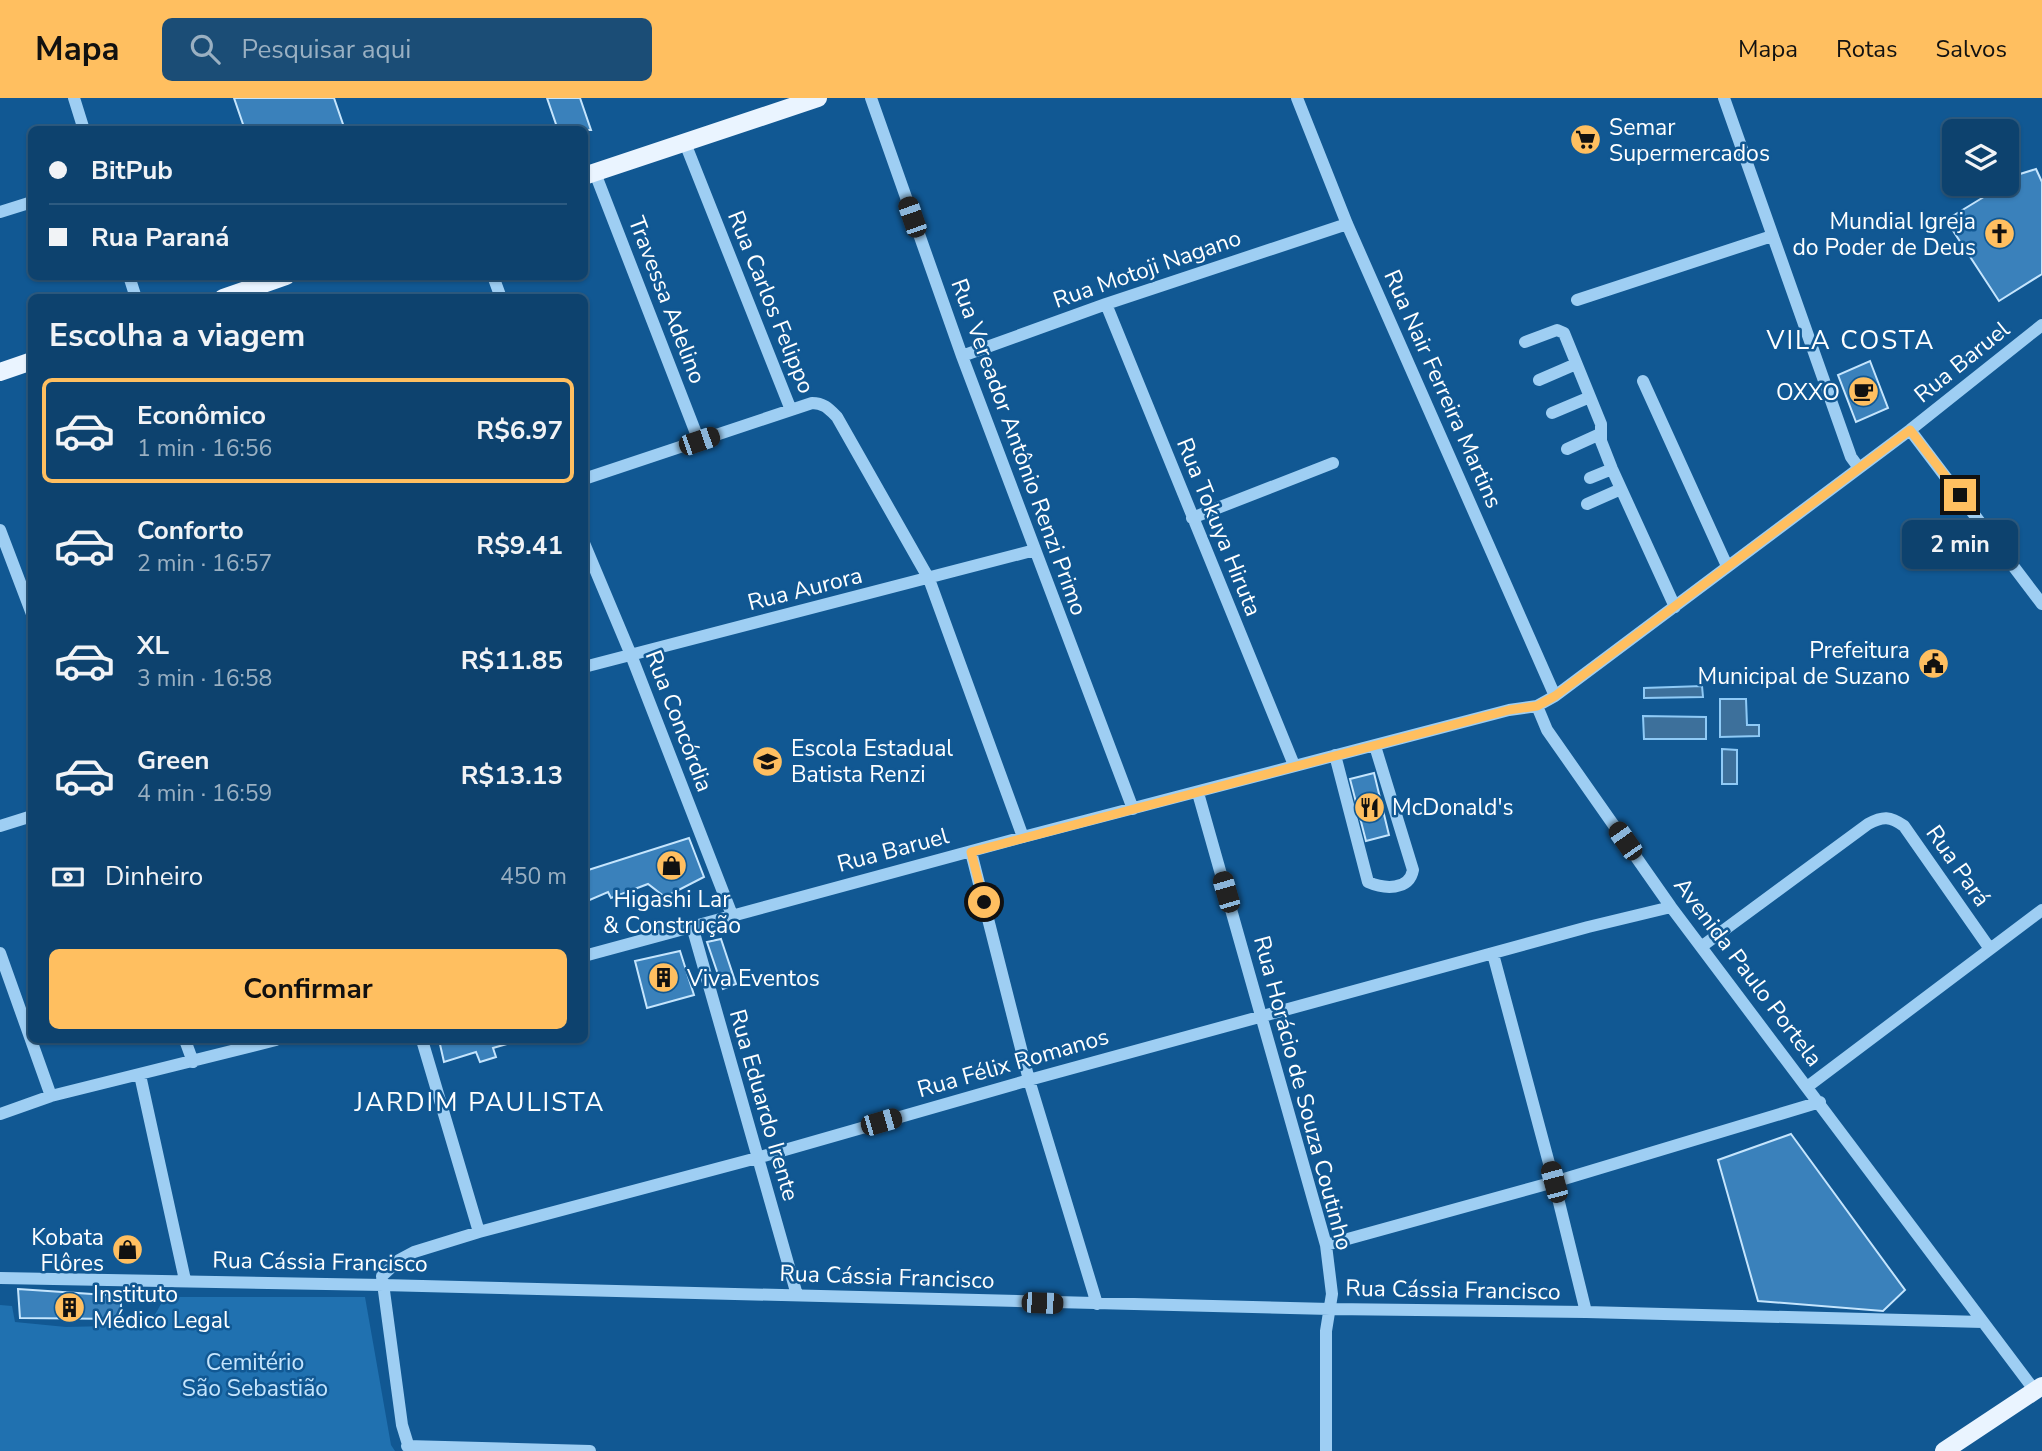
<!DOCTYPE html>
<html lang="pt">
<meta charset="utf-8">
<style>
:root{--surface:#0d426e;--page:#1b4d76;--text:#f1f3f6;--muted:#9ab0c2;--line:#2d5b81;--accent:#ffbf60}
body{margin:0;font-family:"Nunito Sans",sans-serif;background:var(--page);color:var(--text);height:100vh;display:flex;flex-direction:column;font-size:26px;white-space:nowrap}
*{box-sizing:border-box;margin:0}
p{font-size:23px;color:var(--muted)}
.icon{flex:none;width:38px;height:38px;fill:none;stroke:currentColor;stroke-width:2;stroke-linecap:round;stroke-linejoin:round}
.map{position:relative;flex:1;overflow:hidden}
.details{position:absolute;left:28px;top:196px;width:560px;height:749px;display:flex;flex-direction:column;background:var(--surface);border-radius:10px;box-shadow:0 2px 5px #0004,0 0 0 2px var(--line)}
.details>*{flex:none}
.guide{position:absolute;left:28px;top:28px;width:560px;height:154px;border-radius:10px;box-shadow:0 2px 5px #0004,0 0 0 2px var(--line);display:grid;align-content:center;height:154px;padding:0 21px;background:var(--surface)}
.controls{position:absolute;left:1942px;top:21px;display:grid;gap:14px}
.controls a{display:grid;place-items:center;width:77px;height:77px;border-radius:10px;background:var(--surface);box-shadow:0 2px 5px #0004,0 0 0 2px var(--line);font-size:35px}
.end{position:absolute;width:32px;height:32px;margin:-16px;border:9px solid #ffbf60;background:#111;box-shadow:0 0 0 4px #111}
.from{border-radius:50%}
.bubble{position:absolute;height:49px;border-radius:10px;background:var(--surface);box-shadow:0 2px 5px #0004,0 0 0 2px var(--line);font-size:23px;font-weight:700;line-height:49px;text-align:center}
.car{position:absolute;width:21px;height:42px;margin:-21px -10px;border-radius:9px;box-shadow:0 0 5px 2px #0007;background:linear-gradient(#222 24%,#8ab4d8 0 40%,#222 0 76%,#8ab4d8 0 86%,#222 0)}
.guide b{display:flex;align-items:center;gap:24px;height:66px;font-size:26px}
.guide b+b{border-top:2px solid var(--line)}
.guide i{width:18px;height:18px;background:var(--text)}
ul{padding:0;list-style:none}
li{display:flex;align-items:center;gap:21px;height:105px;margin:0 14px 10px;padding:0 7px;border:4px solid transparent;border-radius:10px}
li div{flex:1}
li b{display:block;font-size:26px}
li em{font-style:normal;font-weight:700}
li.active{border-color:var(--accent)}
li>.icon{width:63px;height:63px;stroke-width:1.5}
h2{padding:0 21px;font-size:32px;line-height:84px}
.pay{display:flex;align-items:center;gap:18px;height:77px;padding:0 21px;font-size:26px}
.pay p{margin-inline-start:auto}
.primary-button{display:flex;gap:14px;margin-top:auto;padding:14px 21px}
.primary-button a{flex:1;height:80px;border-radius:10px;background:var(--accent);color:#111;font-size:28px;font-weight:700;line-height:80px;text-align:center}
header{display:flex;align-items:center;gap:42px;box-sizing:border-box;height:98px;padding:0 35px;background:var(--accent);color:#111}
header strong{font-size:33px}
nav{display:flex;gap:38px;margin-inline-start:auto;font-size:24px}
.search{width:490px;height:63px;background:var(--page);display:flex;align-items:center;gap:18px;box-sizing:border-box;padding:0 24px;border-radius:10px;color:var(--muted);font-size:26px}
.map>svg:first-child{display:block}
</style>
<header>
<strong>Mapa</strong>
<div class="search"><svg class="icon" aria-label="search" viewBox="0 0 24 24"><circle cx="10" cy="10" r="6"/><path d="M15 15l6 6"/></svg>Pesquisar aqui</div>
<nav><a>Mapa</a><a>Rotas</a><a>Salvos</a></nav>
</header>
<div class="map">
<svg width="2042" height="1353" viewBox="0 0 2042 1353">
<rect width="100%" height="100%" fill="#115893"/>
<path fill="#2071b0" d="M165,1199h200l26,148 4,6h-395v-146l12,1 3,16 51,5 83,-2z"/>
<path fill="#3d709b" stroke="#8fcaf6" stroke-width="2" d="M1702,588l1,11 -59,1v-10z
M1720,601h26l1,26h12v11l-39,1z
M1643,618l63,1v22h-62z
M1722,651l15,1v34h-15z"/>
<path fill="#3a81bb" stroke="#c5e5fd" stroke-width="2" d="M234,0h100l11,32h-100z
M547,0h33l11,32h-33z
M2036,71l6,13v92l-43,27 -53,-81 41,-25 -7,-11h27v-6z
M1870,263l18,47 -32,14 -18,-47z
M1374,675l15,62 -23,6 -16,-62z
M689,740l15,39 -39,20 -17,-13 -37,14 -3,-6 -23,10v-31z
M721,841l15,45 -13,5 -16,-47z
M680,853l14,44 -47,13 -12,-47z
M439,942h68v4l-14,4 3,9 -16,5 -4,-10 -32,10z
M1791,1036l114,156 -22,21 -125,-10 -40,-141z
M18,1191l103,7v23l-101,-1z"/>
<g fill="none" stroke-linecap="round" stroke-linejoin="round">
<path stroke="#9ecef3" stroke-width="12" d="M74,0l10,32
M871,0l91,258 171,453
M1297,0l50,126 208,472
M1724,0l127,359 8,11
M685,45l106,267
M595,75l104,268
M0,114l32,-10
M129,178l7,22
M493,178l8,22
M1577,202l195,-64
M1106,206l188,461
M1525,244l32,-12 7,3 37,91v17l11,28 63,138
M962,258l144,-52 241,-80
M1539,282l37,-16
M1643,283l84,185
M1552,315l38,-16
M1910,332l132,174
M1567,351l33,-15
M1590,380l22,-9
M584,381l228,-76c12,0 17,6 25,14l92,162 94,258
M1587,406l34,-15
M1192,420l141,-55
M0,432l32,84
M584,445l47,112 101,260
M584,569l451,-117
M1537,608l10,24 124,177 364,484
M1335,657l33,127c16,7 41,9 45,-12l-38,-124
M1198,695l128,452 6,49 -6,37v120
M0,728l32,-10
M971,754l58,228 68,224
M692,828l105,369
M1701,849l167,-123c15,-8 22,-8 36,2l86,123
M0,855l51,143
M1493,856l61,228 32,130
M584,858l439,-119 486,-127 28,-4 18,-10 355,-266 132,-105
M185,942l8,22
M422,942l57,192
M140,977l45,205
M1807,989l235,-177
M0,1016l51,-18 225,-56
M1326,1147l228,-63 266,-80
M0,1180l383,7 947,24 256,3 397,10
M407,1348l183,5
M410,1353l-8,-26 -20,-149 17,-16 15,-8 65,-20 278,-74 272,-78 559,-153 83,-20"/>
<path stroke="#eaf4ff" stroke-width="18" d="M584,78l234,-78
M223,200l63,-22
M0,274l32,-11
M1944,1353l98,-65"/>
</g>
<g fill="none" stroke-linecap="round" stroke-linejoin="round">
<path stroke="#ffbf60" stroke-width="9" d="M984,804l-13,-50 538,-142 28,-4 18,-10 355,-266 50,65"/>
</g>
<defs>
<symbol id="supermarket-disc" viewBox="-11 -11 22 22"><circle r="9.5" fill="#ffbf60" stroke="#115893"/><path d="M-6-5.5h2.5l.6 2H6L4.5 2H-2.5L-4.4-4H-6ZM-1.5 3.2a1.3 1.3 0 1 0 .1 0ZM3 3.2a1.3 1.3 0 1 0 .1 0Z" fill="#111"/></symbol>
<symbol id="church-disc" viewBox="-11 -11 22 22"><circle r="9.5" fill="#ffbf60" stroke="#115893"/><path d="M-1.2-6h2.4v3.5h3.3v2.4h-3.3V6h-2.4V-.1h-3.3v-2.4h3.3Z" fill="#111"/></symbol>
<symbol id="cafe-disc" viewBox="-11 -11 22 22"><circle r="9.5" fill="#ffbf60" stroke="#115893"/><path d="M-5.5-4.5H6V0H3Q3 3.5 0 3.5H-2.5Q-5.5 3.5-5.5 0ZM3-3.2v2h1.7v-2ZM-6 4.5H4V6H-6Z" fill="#111"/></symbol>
<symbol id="civic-disc" viewBox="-11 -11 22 22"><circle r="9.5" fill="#ffbf60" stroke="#115893"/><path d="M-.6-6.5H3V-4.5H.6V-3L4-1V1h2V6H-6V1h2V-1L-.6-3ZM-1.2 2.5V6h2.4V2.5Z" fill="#111"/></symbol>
<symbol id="school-disc" viewBox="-11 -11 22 22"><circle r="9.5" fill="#ffbf60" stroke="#115893"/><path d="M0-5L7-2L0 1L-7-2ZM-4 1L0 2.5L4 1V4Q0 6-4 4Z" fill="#111"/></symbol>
<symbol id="restaurant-disc" viewBox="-11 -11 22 22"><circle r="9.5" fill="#ffbf60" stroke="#115893"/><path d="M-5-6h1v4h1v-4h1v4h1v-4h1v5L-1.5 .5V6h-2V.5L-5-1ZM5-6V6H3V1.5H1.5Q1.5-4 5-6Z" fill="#111"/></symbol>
<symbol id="shop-disc" viewBox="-11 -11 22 22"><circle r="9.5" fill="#ffbf60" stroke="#115893"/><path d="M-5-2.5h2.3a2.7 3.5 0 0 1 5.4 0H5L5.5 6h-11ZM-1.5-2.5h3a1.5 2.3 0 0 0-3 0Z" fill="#111"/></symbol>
<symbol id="building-disc" viewBox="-11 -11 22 22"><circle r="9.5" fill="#ffbf60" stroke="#115893"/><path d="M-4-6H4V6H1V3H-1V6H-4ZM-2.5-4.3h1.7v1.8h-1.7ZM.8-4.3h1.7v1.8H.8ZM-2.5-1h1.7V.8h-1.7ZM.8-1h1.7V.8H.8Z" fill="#111"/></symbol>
</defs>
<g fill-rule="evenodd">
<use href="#supermarket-disc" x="1568" y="24" width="35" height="35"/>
<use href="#church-disc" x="1982" y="118" width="35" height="35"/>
<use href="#cafe-disc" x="1846" y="276" width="35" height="35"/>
<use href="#civic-disc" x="1916" y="548" width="35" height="35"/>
<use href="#school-disc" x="750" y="646" width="35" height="35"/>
<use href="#restaurant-disc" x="1352" y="692" width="35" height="35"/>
<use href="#shop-disc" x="654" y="750" width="35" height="35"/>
<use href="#building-disc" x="646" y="862" width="35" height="35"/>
<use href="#shop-disc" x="110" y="1134" width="35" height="35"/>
<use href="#building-disc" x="52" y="1192" width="35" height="35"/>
</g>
<g text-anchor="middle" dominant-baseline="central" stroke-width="5" stroke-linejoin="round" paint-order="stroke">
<g font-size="23" fill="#fff" stroke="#115893" text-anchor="start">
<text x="1609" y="29">Semar<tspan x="1609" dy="26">Supermercados</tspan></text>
<text x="1976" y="123" text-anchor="end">Mundial Igreja<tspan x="1976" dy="26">do Poder de Deus</tspan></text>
<text x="1840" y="294" text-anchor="end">OXXO</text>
<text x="1910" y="552" text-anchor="end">Prefeitura<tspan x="1910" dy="26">Municipal de Suzano</tspan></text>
<text x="791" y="650">Escola Estadual<tspan x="791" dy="26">Batista Renzi</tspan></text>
<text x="1392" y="709">McDonald's</text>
<text x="672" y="801" text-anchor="middle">Higashi Lar<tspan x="672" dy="26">&amp; Construção</tspan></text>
<text x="687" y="880">Viva Eventos</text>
<text x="104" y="1139" text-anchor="end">Kobata<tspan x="104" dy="26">Flôres</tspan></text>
<text x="93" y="1196">Instituto<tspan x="93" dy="26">Médico Legal</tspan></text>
</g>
<g font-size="23" fill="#fff" stroke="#115893">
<text transform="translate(1147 171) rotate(-19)">Rua Motoji Nagano</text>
<text transform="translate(667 202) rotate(69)">Travessa Adelino</text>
<text transform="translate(771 204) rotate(68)">Rua Carlos Felippo</text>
<text transform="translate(1962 264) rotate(-39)">Rua Baruel</text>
<text transform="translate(1443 291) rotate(66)">Rua Nair Ferreira Martins</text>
<text transform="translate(1019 349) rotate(70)">Rua Vereador Antônio Renzi Primo</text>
<text transform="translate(1219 429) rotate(68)">Rua Tokuya Hiruta</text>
<text transform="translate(805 491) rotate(-14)">Rua Aurora</text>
<text transform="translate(679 623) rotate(69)">Rua Concórdia</text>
<text transform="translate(893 752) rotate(-15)">Rua Baruel</text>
<text transform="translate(1958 768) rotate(55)">Rua Pará</text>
<text transform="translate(1748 874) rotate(53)">Avenida Paulo Portela</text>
<text transform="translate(1013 965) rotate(-16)">Rua Félix Romanos</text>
<text transform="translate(1303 995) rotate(75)">Rua Horácio de Souza Coutinho</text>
<text transform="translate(764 1007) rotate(74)">Rua Eduardo Irente</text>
<text transform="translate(320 1164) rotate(1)">Rua Cássia Francisco</text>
<text transform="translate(887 1179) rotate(2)">Rua Cássia Francisco</text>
<text transform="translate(1453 1192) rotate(1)">Rua Cássia Francisco</text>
</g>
<g font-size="23" fill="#c5e5fd" stroke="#115893">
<text x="255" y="1264">Cemitério<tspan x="255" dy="26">São Sebastião</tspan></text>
</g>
<g font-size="26" letter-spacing="2" fill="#fff" stroke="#115893">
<text x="1851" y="242">VILA COSTA</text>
<text x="480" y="1004">JARDIM PAULISTA</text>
</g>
</g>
</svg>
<div class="controls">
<a><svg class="icon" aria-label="layers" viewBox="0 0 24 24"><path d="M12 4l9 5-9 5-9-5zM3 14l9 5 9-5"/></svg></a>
</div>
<i class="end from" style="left:984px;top:804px"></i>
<i class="end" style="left:1960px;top:397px"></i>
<div class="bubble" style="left:1902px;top:422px;width:116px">2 min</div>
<i class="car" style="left:912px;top:119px;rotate:341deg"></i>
<i class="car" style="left:699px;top:343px;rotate:71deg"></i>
<i class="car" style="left:1625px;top:743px;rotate:325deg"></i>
<i class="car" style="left:1226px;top:794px;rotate:344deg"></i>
<i class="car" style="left:881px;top:1024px;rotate:74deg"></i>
<i class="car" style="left:1554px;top:1084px;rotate:345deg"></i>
<i class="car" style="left:1042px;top:1205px;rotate:92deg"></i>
<div class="guide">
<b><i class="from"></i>BitPub</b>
<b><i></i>Rua Paraná</b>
</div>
<section class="details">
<h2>Escolha a viagem</h2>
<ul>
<li class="active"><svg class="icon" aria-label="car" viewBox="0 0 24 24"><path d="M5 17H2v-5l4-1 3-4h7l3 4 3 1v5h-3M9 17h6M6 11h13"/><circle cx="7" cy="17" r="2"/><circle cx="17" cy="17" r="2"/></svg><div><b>Econômico</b><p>1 min · 16:56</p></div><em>R$6.97</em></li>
<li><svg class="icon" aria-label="car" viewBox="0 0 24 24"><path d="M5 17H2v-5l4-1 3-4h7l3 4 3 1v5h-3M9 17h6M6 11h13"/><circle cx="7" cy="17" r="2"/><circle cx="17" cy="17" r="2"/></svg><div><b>Conforto</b><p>2 min · 16:57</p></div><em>R$9.41</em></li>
<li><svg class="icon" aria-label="car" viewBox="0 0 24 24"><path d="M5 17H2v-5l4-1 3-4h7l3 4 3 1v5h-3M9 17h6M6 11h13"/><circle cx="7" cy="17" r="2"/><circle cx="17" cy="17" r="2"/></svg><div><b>XL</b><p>3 min · 16:58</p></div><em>R$11.85</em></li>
<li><svg class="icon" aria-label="car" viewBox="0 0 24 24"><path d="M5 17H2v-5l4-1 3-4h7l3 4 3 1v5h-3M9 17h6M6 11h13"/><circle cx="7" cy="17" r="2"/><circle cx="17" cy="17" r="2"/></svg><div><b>Green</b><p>4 min · 16:59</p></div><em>R$13.13</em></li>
</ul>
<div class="pay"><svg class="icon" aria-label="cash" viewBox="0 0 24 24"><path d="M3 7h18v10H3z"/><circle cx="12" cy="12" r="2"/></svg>Dinheiro<p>450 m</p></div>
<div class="primary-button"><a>Confirmar</a></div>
</section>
</div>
